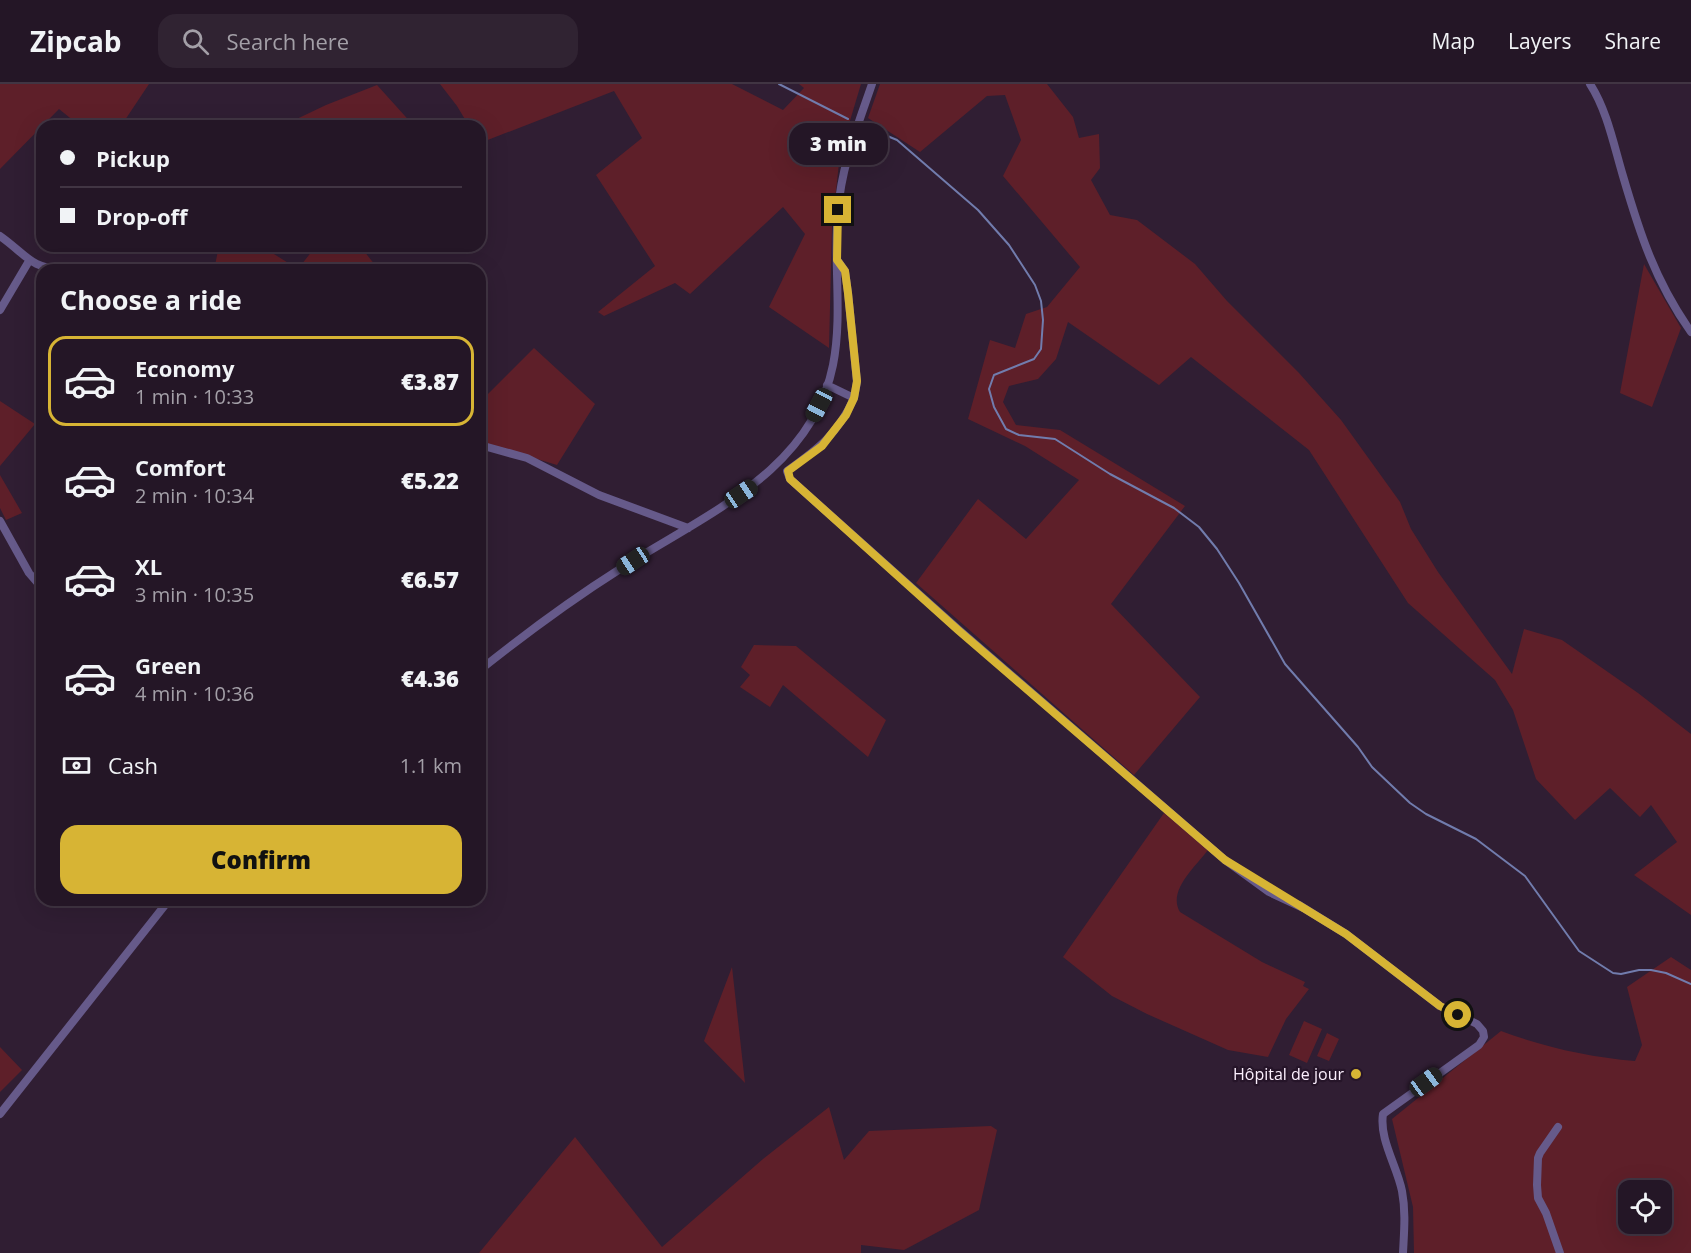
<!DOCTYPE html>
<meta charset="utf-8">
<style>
:root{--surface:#241626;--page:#302332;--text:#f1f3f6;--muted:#a39fa7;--line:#413543;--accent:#d7b434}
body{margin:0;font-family:"Open Sans",sans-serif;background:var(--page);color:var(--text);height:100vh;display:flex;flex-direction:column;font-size:22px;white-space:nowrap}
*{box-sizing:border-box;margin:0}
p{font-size:20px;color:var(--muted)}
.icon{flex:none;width:33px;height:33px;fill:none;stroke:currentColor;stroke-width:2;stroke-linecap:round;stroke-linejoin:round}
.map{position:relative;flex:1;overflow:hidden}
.sheet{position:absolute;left:36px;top:180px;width:450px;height:642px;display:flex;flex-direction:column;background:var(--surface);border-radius:18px;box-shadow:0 6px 24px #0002,0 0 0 2px var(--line)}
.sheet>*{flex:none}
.banner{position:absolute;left:36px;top:36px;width:450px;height:132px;border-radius:18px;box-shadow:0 6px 24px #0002,0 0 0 2px var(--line);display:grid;align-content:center;height:132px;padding:0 24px;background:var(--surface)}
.buttons{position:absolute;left:1618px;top:1096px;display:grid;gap:12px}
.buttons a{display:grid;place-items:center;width:54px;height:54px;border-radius:12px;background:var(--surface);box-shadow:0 6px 24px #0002,0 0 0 2px var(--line);font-size:30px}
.end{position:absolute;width:27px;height:27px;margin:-14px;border:8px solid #d7b434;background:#111;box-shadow:0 0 0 3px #111}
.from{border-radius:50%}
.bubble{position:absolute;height:42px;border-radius:18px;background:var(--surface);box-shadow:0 6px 24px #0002,0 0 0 2px var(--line);font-size:20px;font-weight:800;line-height:42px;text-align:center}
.car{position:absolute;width:18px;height:36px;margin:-18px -9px;border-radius:8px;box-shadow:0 0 4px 2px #0007;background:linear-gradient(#222 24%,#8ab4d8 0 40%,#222 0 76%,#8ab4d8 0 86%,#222 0)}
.banner b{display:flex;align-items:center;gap:21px;height:57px;font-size:22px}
.banner b+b{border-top:2px solid var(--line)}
.banner i{width:15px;height:15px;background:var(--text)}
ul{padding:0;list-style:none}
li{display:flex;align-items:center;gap:18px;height:90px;margin:0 12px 9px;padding:0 12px;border:3px solid transparent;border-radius:18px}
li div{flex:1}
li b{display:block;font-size:22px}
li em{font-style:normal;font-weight:800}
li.active{border-color:var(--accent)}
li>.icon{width:54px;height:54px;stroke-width:1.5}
h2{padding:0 24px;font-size:27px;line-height:72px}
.pay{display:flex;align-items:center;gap:15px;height:66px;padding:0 24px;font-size:22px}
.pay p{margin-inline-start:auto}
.action{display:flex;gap:12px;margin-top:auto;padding:12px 24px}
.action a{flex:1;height:69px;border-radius:18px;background:var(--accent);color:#111;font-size:24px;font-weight:800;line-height:69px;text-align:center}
header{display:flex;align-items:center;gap:36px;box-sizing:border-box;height:84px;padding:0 30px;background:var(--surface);border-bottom:2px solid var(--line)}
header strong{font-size:28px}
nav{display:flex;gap:33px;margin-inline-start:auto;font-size:21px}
.search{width:420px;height:54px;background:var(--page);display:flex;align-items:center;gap:15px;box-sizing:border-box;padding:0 21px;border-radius:18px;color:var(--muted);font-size:22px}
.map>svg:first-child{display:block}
</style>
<header>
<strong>Zipcab</strong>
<div class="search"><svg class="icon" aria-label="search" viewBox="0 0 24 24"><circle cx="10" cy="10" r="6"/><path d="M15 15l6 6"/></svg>Search here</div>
<nav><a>Map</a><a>Layers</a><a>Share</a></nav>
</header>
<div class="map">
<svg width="1691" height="1169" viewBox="0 0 1691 1169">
<rect width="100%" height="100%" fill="#301e33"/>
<path fill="#5e1f29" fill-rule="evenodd" d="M0,0h149l-28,42h-41l-21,-17 -59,60z
M440,0h292l51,26 21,-22 -5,-4h62l-21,70 -8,73 -3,121 -60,-41 36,-73 -22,-27 -93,87 -15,-11 -71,33 -6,-4 57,-46 -59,-91 46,-37 -28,-47 -134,52v-17h-11l-12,-20z
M880,0h167l26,33 6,21 20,-4 1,34 -9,12 19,35 27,5 58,44 32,37 72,72 42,47 59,82 11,27 27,43 74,102 12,-45 38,11 76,53 53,41v181l-57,-40 43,-33 -26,-37 -11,12 -30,-29 -35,32 -39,-41 -23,-69 -18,-30 -87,-77 -99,-153 -118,-93 -32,28 -91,-63 -12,37 -18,20 -29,7 -6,16 13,23 44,5 125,76 -74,98 89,93 -66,78 -218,-192 62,-84 48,40 53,-59 -54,-34 -57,-27 22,-79 25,8 11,-34 21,-7 33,-40 -77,-91 18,-36 -16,-45 -18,1 -67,56 -52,-34z
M377,1l37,41h-132l44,-21z
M219,162h42l37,23 18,-23h44l19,24h-165z
M1644,180l37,64 -29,79 -32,-14z
M534,264l61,56 -38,61 -77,-23v-40z
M0,317l35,23 -35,42z
M0,391l22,38 -16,7 -6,-12z
M754,561l42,1 90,74 -18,37 -85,-72 -13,22 -30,-20 10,-12 -9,-8z
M1164,729l44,37c-12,16 -41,41 -28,62l82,50 43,20 -2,4 6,3 -23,30 -18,38 -40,-7 -81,-36 -35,-18 -49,-39z
M1671,873l20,13v283h-277l-1,-46 -21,-88 109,-88c43,16 88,26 134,30l7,-16 -15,-58zM1629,1107h33v33h-33z
M732,883l13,116 -41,-42z
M1304,937l18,8 -15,34 -18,-8z
M1327,949l12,6 -10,22 -12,-5z
M0,963l22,23 -22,22z
M829,1023l15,53 25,-29 122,-5 6,4 -18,80 -75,40 -43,-5v8h-382l96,-116 87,110 101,-88z"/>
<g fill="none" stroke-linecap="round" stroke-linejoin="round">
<path stroke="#717cad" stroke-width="2" d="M779,0l69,35
M868,44l29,12 81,70 31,35 26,40 6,16 2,19 -2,29 -7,10 -40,16 -5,14 5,18 12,22 13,6 36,4 55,35 64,34 25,19 18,22 22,34 46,81 73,83 14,20 38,36 16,11 50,25 49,37 54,75 34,22 8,1 18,-4h12l15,3 25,11"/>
<path stroke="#665a8a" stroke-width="8" d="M1590,0c17,26 24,62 33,92 17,58 32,105 68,156
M0,152c27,19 29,32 65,34
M838,177l7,10 3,22 9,89 -3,16
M0,226l29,-49
M827,301l27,13c-16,36 -36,51 -67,73l3,8 169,151 266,230 44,32 34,16
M480,361l47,13 72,37 89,33
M0,437l29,52 13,15
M480,586c45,-36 91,-70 140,-101 82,-53 192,-97 213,-204 10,-51 0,-103 5,-154 3,-44 20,-86 34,-127
M1299,821l47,29 94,72 37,18 6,7 1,6 -5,8 -96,69c-4,25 14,52 19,77 4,21 2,41 1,62
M0,1030l169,-214
M1558,1043l-18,26 -2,5 -1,27 1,13 8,15 14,40"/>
</g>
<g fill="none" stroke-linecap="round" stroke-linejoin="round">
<path stroke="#d7b434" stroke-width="8" d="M838,126l-1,50 8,11 3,22 9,88 -3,17 -8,17 -24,31 -34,25 2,8 168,151 267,230 121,74 94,72 18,9"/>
</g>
<circle fill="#d7b434" stroke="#261529" stroke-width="2" cx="1356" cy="990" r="6"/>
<g text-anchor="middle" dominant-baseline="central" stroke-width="4.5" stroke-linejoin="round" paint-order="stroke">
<g font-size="16" fill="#fbeffd" stroke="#261529" text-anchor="end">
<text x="1344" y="990">Hôpital de jour</text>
</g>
</g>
</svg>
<div class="buttons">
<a><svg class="icon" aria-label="locate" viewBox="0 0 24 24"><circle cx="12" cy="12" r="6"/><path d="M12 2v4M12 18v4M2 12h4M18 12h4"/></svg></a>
</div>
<i class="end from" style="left:1458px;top:931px"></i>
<i class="end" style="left:838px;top:126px"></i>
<div class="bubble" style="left:789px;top:39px;width:99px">3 min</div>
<i class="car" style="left:819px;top:321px;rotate:208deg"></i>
<i class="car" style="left:741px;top:410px;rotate:56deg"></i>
<i class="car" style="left:633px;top:477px;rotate:237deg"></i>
<i class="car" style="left:1426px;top:998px;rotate:54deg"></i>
<div class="banner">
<b><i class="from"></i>Pickup</b>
<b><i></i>Drop-off</b>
</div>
<section class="sheet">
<h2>Choose a ride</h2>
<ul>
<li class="active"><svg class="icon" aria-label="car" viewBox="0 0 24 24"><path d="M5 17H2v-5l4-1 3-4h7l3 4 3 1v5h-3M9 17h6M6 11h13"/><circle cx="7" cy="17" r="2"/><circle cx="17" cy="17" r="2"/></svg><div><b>Economy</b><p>1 min · 10:33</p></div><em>€3.87</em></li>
<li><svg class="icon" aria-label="car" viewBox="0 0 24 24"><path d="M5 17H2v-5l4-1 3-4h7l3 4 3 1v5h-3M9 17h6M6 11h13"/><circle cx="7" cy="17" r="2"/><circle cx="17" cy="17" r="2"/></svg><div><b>Comfort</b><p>2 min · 10:34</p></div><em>€5.22</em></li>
<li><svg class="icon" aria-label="car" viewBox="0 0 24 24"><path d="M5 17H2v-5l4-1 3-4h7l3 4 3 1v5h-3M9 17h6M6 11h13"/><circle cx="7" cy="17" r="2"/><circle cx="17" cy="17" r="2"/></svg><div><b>XL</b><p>3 min · 10:35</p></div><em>€6.57</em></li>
<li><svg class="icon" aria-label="car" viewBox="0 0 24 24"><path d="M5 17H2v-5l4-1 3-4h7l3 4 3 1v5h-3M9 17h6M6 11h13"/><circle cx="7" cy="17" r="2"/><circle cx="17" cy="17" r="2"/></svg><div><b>Green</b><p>4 min · 10:36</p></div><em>€4.36</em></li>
</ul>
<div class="pay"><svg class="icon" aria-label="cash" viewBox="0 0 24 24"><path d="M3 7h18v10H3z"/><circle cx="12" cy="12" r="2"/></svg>Cash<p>1.1 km</p></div>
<div class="action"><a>Confirm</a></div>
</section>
</div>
